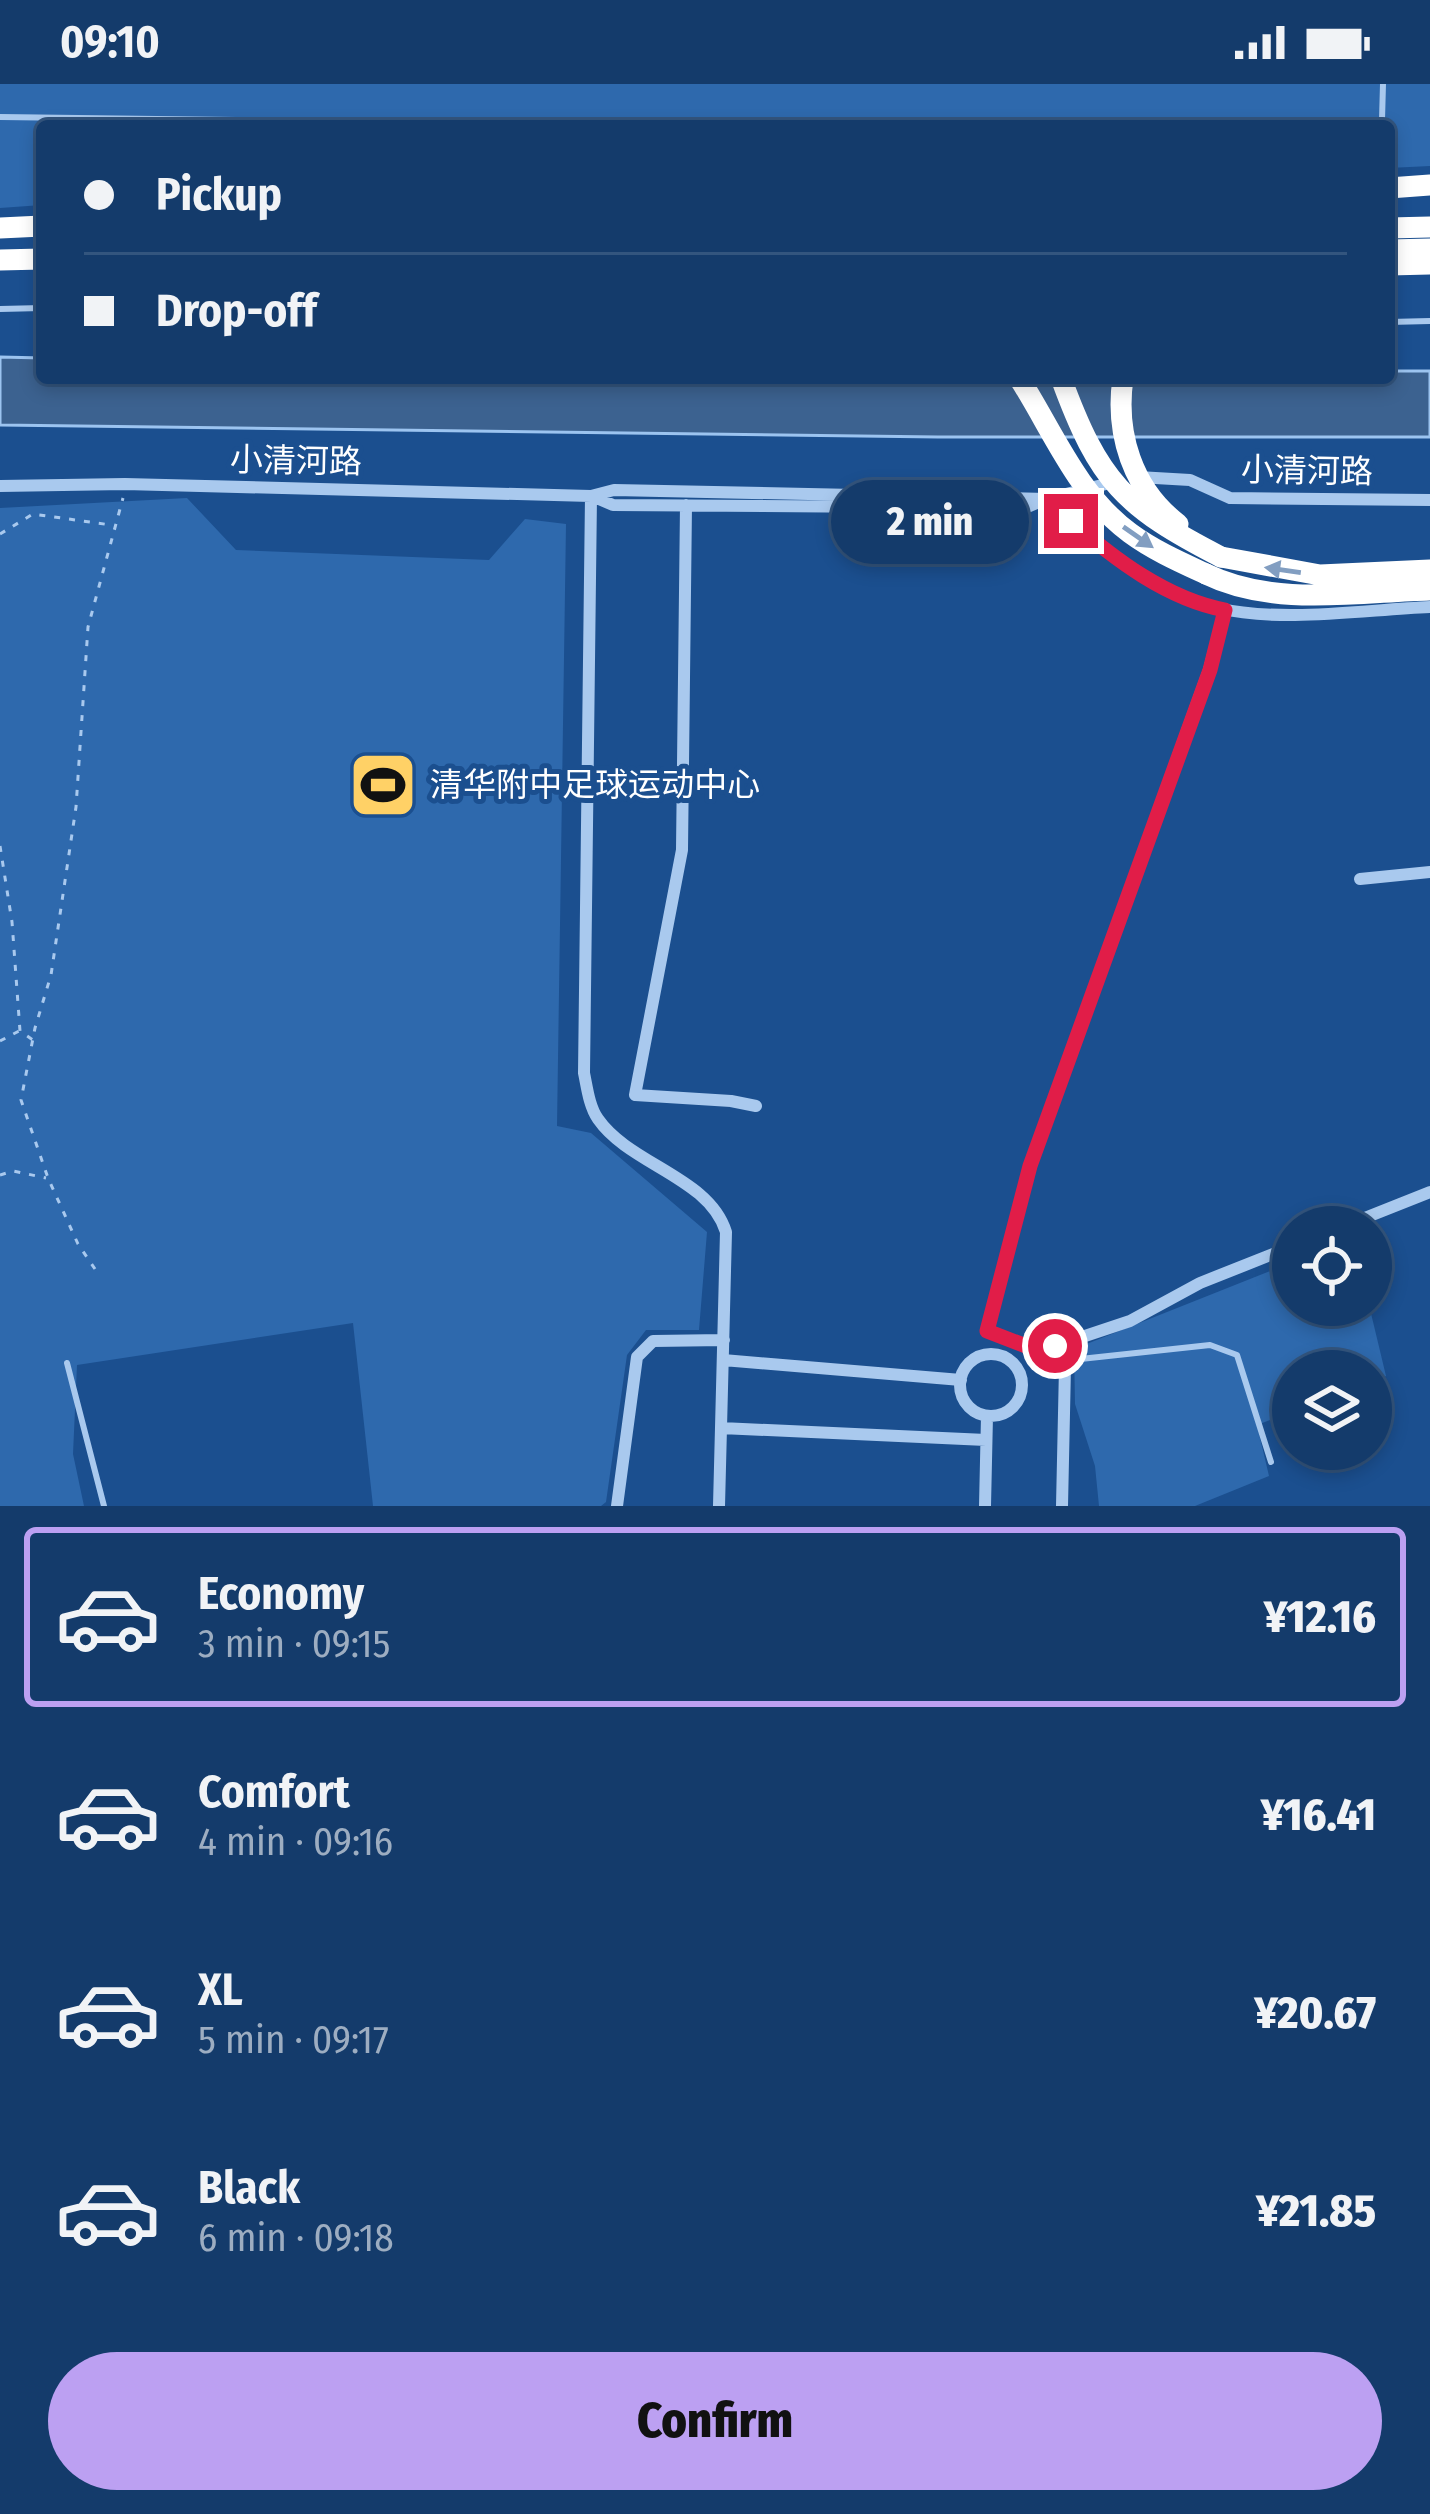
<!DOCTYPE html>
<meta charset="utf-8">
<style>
:root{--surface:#143b6b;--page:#1d4271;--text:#f1f3f6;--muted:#9dadc1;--line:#33557e;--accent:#bca0f2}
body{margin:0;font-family:"Fira Sans Condensed","Noto Sans SC",sans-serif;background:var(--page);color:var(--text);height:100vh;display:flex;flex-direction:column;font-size:45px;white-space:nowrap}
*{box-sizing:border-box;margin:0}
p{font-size:39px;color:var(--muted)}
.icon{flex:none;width:66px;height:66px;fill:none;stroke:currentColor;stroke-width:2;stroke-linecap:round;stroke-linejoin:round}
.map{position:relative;height:1422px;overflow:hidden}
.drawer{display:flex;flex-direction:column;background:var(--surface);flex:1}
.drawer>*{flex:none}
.hud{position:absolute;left:36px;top:36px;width:1359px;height:264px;border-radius:12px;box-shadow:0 6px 18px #0003,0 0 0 3px var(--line);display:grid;align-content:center;height:264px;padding:0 48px;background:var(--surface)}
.tools{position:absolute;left:1272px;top:1122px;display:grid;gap:24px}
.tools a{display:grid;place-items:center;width:120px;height:120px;border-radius:50%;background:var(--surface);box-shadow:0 6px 18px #0003,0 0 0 3px var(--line);font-size:60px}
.end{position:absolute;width:54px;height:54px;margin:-27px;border:15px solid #e11d48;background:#fff;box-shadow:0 0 0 6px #fff}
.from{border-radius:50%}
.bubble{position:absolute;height:84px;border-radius:42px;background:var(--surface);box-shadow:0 6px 18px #0003,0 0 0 3px var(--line);font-size:39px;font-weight:800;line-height:84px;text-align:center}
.hud b{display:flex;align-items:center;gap:42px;height:114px;font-size:45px}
.hud b+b{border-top:3px solid var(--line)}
.hud i{width:30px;height:30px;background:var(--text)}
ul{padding:21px 0 0;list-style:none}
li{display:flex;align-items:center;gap:36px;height:180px;margin:0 24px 18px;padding:0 24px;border:6px solid transparent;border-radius:12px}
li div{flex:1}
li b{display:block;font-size:45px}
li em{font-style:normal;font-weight:800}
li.current{border-color:var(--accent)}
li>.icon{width:108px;height:108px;stroke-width:1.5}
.button{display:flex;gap:24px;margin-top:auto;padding:24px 48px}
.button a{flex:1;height:138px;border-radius:72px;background:var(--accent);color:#111;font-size:48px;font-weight:800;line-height:138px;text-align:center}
.status{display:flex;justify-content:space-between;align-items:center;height:84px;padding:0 60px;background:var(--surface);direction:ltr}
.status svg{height:33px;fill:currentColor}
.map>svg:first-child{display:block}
</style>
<div class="status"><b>09:10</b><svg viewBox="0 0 49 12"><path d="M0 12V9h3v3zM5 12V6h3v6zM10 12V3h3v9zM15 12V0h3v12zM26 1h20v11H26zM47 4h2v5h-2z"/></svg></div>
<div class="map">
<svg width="1430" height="1422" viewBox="0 0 1430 1422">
<rect width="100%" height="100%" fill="#1b4f8f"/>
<path fill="#2e69ad" d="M0,0h1430v82l-41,2v-42h-1347v79l-42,3z
M187,414l49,52 253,10 36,-41 41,5 -9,602 34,7 116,99 -8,98h-53l-19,25 -21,147 -5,4h-228l-20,-183 -276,42 -4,89 11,52h-84v-998z
M1293,1178v43h76l17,71 -15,6v-11h-78v40l-36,14 12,51 -74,30h-96l-4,-40 -20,-62 -1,-55z"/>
<path fill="#3c6290" stroke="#9cc4f0" stroke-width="3" d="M0,273l42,1v20h1347v-7h41v66h-492l-938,-12z"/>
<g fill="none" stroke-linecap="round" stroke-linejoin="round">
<path stroke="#a9c9ee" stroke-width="3" stroke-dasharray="6 9" stroke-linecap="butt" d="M0,450l33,-20 78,11
M0,762l12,76 8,109 13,9
M0,957l19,-10
M0,1091l13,-4 33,7
M95,1185l-17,-25 -30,-66 -27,-78 14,-72 16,-53 25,-168 12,-180 35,-129"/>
<path stroke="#a9c9ee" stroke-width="6" d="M0,33l716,9
M1372,42l10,-6 1,-36
M0,225l42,-1
M1389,238l41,-1
M1062,1277l148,-16 27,10 34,107
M67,1279l37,143"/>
<path stroke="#a9c9ee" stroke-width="12" d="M1138,393l52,3 40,18 200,2
M0,402l125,-2 466,12 23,-6 432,9
M591,412l-7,577c3,14 5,33 14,46 32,46 111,58 128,113l-7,274
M592,412l21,9 412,3 21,-9 72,-18
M1046,415c49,43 105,94 171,109 67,15 144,2 213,-1
M686,421l-4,345 -47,245 96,6 25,5
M1225,525l-16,61 -179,496 -43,165 39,15 26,1 78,-26 70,-38 93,-37
M1360,795l70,-7
M1342,1143l88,-35
M1055,1262l10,21 -3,139
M960 1301a31 31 0 1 1 62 0a31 31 0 1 1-62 0Z
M723,1276l238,20
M721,1344l265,12
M617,1422l20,-149 16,-16 71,-1
M985,1422l2,-90"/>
<path stroke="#fff" stroke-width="21" d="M1389,104l41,-3
M0,144l42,-2
M1389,144l41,-1
M1389,166l41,-1
M0,176l42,-1
M1389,181l41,-1
M1221,473l99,18 110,-5
M1206,490c67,33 151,18 224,16"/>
<path stroke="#fff" stroke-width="21" d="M1019,294c34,53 58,116 111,155 23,17 50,29 76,41
M1061,294c38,104 63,129 160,179
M1123,294c-8,55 9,111 55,146"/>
</g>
<defs><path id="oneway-solid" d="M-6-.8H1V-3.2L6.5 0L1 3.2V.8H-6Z" transform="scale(3)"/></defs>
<g fill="#829ec1">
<use href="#oneway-solid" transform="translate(1138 453) rotate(35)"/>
<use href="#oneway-solid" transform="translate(1283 486) rotate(-172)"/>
</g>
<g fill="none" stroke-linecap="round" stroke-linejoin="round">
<path stroke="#e11d48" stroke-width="15" d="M1055,1262h-29l-39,-15 43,-165 180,-496 15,-60c-58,-11 -111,-51 -154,-89"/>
</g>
<defs>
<symbol id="stadium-square" viewBox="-11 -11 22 22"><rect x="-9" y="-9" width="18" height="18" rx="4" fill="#ffd166" stroke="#1b4f8f"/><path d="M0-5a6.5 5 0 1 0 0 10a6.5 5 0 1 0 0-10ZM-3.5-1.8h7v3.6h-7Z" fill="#111"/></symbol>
</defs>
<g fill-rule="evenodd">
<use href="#stadium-square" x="345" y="663" width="76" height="76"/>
</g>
<g text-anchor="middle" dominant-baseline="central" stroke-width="10" stroke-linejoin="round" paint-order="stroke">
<g font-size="33" fill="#fff" stroke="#1b4f8f">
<text transform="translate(296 377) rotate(1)">小清河路</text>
<text transform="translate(1307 387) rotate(1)">小清河路</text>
</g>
<g font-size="33" fill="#fff" stroke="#1b4f8f" text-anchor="start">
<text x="430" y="701">清华附中足球运动中心</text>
</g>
</g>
</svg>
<div class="tools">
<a><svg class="icon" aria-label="locate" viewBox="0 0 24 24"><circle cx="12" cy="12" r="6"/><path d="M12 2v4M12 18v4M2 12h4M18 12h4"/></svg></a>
<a><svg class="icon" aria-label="layers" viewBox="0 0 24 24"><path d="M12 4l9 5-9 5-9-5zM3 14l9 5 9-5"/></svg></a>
</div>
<i class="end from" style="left:1055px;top:1262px"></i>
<i class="end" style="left:1071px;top:437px"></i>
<div class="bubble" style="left:831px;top:396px;width:198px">2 min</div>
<div class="hud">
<b><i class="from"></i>Pickup</b>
<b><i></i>Drop-off</b>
</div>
</div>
<section class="drawer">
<ul>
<li class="current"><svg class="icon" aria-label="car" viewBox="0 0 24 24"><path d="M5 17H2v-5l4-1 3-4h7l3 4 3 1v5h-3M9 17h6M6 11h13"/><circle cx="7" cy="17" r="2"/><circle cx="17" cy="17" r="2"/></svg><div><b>Economy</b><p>3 min · 09:15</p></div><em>¥12.16</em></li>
<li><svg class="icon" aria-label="car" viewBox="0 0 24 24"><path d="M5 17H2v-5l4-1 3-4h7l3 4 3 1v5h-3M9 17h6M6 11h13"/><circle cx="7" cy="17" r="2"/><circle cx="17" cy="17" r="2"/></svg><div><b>Comfort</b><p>4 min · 09:16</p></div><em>¥16.41</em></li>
<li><svg class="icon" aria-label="car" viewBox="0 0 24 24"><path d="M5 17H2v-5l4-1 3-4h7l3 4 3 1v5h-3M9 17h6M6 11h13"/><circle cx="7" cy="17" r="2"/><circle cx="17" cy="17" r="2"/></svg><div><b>XL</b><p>5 min · 09:17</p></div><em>¥20.67</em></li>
<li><svg class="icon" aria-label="car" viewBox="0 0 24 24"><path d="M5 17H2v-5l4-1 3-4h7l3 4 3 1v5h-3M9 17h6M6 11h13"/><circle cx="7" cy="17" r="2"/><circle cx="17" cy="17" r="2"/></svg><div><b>Black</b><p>6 min · 09:18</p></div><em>¥21.85</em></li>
</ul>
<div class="button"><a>Confirm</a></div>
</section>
